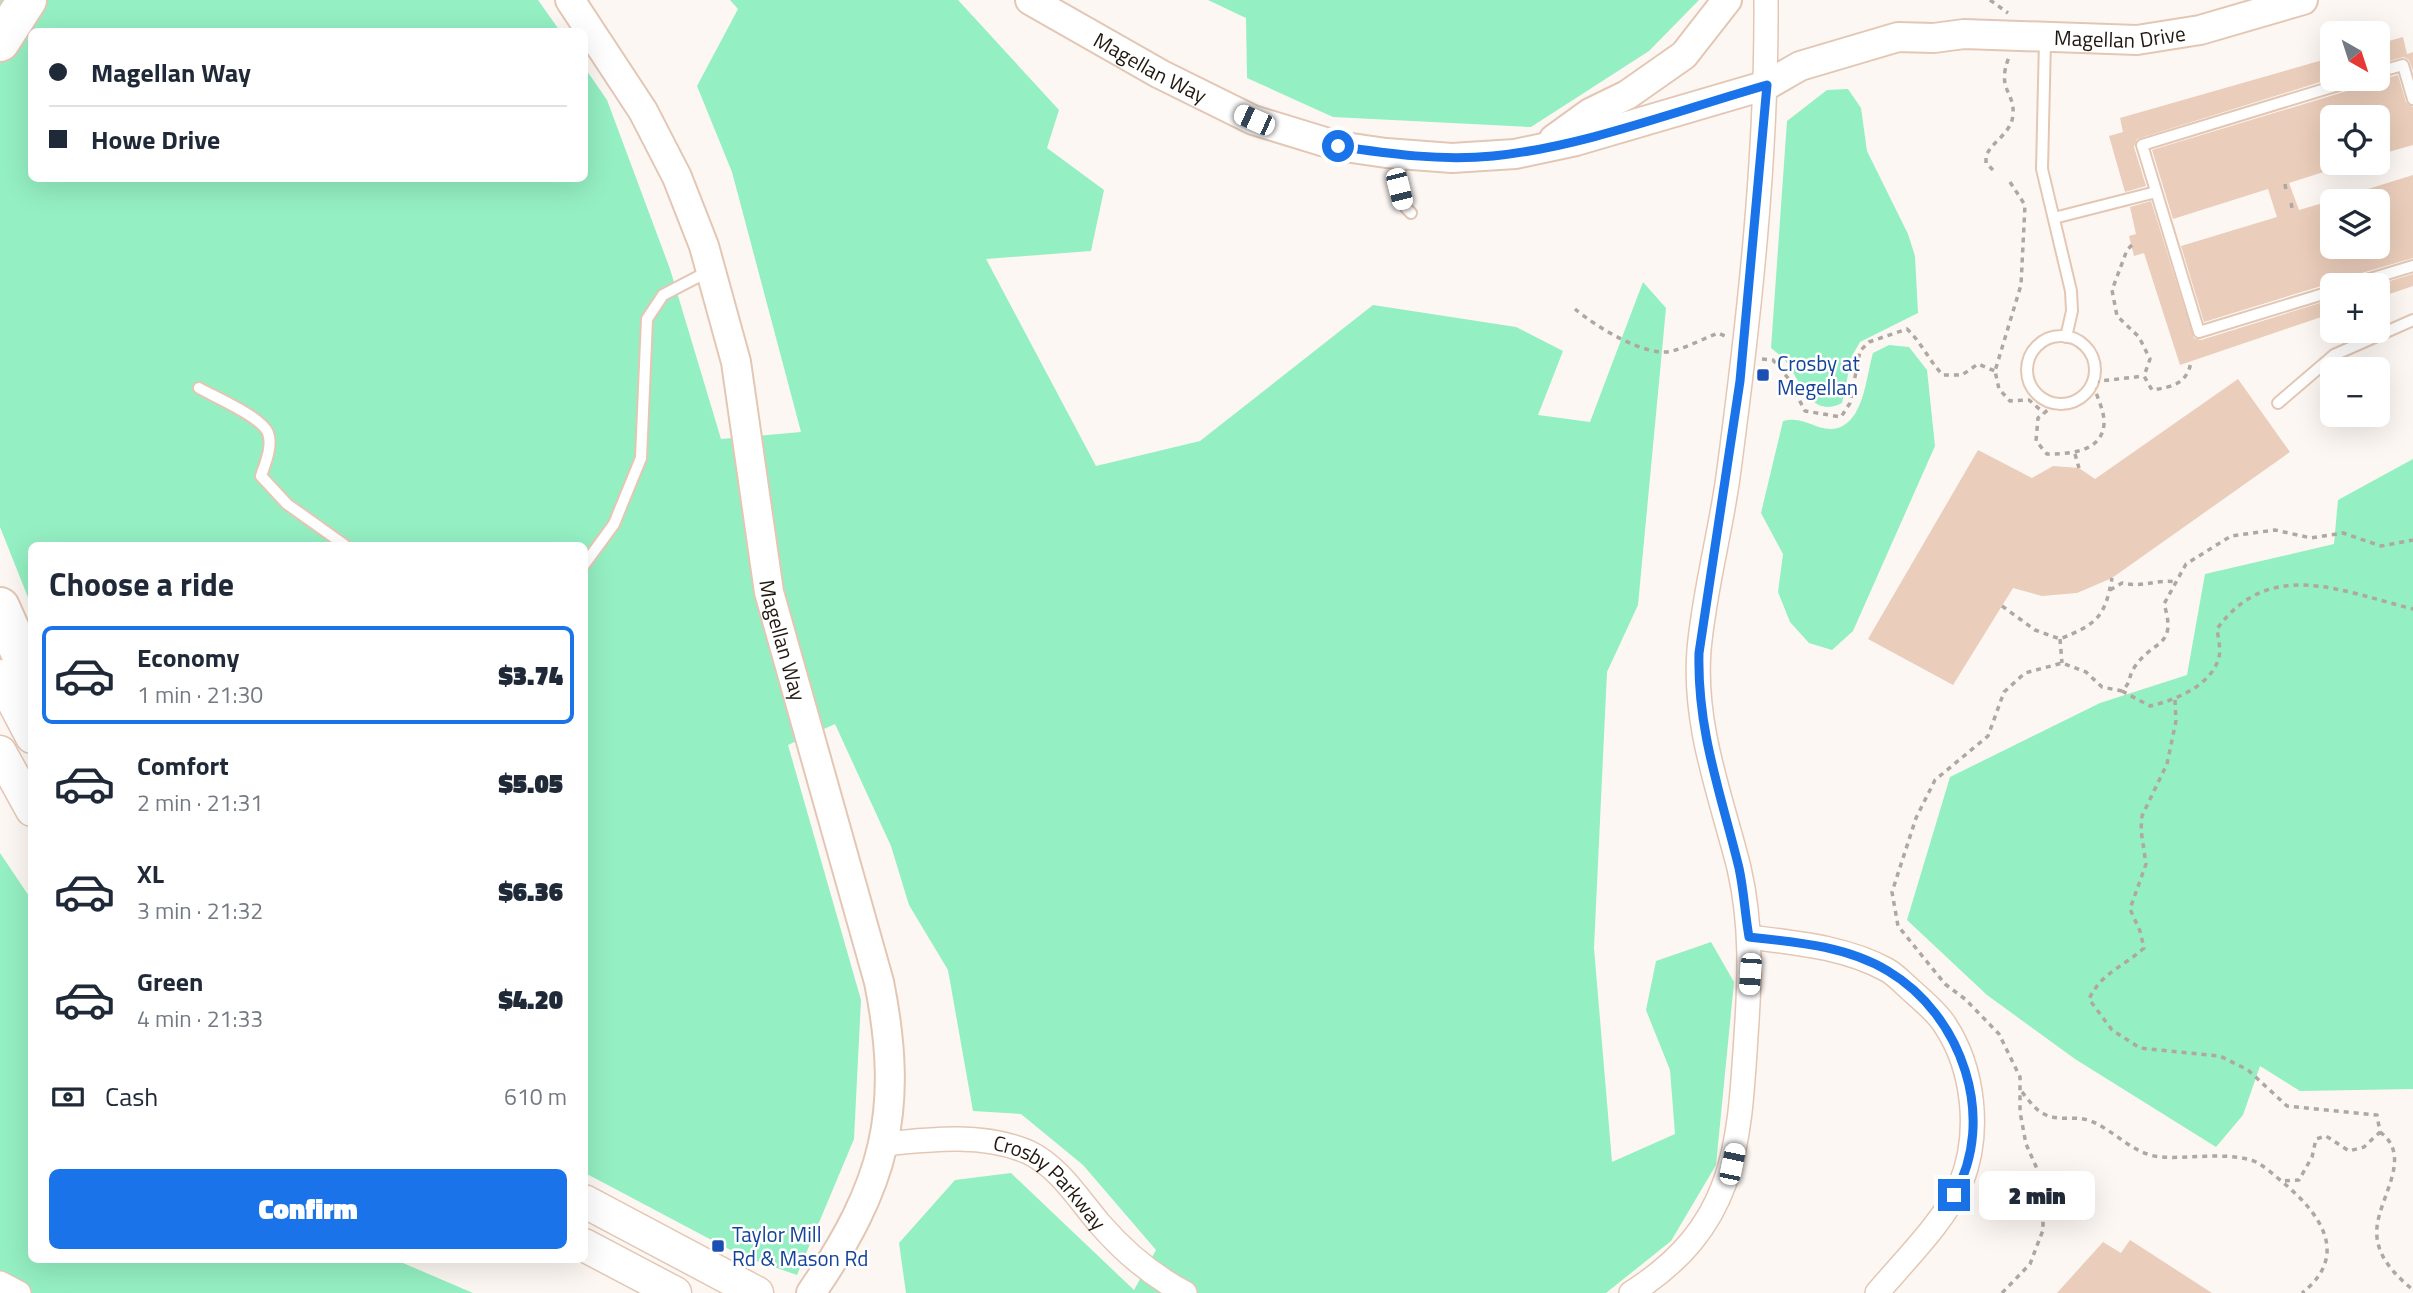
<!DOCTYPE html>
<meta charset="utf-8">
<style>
:root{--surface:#fff;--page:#f6f6f7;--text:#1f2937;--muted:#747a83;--line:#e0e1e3;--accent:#1a73e8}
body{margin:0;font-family:"Titillium Web",sans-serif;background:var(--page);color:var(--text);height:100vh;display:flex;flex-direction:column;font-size:26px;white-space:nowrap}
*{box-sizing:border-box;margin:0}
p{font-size:23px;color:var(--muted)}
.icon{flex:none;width:38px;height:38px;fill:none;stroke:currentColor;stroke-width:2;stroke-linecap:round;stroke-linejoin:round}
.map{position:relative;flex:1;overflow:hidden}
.drawer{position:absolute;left:28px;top:542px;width:560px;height:721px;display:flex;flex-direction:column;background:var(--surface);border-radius:10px;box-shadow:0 7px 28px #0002}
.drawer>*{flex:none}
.hud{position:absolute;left:28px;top:28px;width:560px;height:154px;border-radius:10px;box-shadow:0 7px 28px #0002;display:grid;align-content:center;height:154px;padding:0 21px;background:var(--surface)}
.needle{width:46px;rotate:141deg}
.fabs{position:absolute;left:2320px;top:21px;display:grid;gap:14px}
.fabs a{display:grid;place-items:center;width:70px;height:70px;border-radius:10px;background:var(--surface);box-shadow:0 7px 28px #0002;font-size:35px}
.end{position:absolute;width:32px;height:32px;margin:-16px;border:9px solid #1a73e8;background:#fff;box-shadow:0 0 0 4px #fff}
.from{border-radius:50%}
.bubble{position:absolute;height:49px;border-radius:10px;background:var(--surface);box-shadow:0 7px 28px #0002;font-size:23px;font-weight:800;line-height:49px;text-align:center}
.car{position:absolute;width:21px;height:42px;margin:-21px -10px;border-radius:9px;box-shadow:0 0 5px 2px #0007;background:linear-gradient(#fff 24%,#345 0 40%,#fff 0 76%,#345 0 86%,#fff 0)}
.hud b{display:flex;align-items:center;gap:24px;height:66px;font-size:26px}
.hud b+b{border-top:2px solid var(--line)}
.hud i{width:18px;height:18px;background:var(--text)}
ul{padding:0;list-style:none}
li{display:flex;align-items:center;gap:21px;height:98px;margin:0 14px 10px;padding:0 7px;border:4px solid transparent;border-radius:10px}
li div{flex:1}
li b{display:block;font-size:26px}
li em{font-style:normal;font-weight:800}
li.selected{border-color:var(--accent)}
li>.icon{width:63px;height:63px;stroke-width:1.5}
h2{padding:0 21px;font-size:32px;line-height:84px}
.pay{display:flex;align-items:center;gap:18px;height:77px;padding:0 21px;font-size:26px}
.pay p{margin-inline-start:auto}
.primary-button{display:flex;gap:14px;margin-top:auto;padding:14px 21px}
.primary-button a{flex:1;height:80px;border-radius:10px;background:var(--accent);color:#fff;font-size:28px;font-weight:800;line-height:80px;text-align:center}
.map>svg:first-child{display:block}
</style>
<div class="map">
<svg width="2413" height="1293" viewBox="0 0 2413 1293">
<rect width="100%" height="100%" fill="#fdf7f3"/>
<path fill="#94efc2" d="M0,0h538l22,31 -528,1v146h552l1,-110 22,32 63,169 51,170 80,-7 -69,-260 -35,-86 41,-77 -8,-9h228l101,110 -12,38 57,42 -13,61 -105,8 110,207 104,-25 173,-136 143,22 47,24 -25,64 52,7 53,-140 23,26 -28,297 -31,67 -13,276 18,214 63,-28 -5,-64 -24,-60 10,-49 55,-19 23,40 -18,183 -45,76 -65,52h-700l-7,-50 56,-63 56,-7 123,117 22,-40 -73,-85 -62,-51 -48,-3 -25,-141 -39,-65 -18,-59 -56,-122 -47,21 73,255 -7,139 -57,136 -57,-20 -155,-82 -1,-627h-552l-1,59 -31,-78z
M1208,0h491l-50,51 -118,76 -198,-10 -86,-39 -1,-60z
M1848,89l13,19 6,43 41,83 7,22 3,57 -58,29 -8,14 -10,47c-31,16 -41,-21 -55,-40 -4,-6 -10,-10 -16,-15l16,-227 40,-31z
M1889,345l20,2 18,23 8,76 -82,185 -21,19 -23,-7 -19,-21 -12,-30 5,-38 -22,-41 22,-92c22,-5 29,8 48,8 33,-1 35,-53 42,-76z
M2413,459v630l-113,2 -40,-25 -17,49 -27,32 -141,-88 -88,-64 -80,-75 43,-143 150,-74 87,-28 18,-101 129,-30 4,-44z
M0,853l31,46 1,361h364l77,33h-473z"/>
<path fill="#eacdba" d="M2403,37l4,17 6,-2v19l-4,-11 -5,-3 -26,7v-20z
M2333,57v21l-196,61 -3,8 12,39 -21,6 -16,-56 14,-4 -3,-14z
M2398,75l8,27 7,5v38l-35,10v-38h-45v52l-44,14 10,27 34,-10v47h45v-46h-39v-3l74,-23v83l-65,19 -6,8 -11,-2 -127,39 -23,-76 96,-29 -9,-28 -95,30 -21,-69 208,-63 6,-8 13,1z
M2151,201l43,137 7,2 132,-41v14l-153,52 -36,-112 -10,3 -5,-20 7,-2 -6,-27z
M2413,274v12l-35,12 -2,-13z
M2238,379l52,73 -178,126 -35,15 -35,3 -29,-8 -60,97 -85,-46 110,-189 54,28 21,-12 26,2 16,11z
M2130,1240l82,53h-155l46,-51 18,11z"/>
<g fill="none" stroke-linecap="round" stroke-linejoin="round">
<defs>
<path id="service" d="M2045,40l-3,129 29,122 1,20 -6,26
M2378,72l25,-7 10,34
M1401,154c-1,20 -7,45 10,59
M2054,218l102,-26
M2350,285l63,-19
M2333,291l-134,41 -57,-187 216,-66
M2027 370a34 34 0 1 1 68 0a34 34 0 1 1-68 0Z
M199,388c16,9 63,29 69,45 5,13 -3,31 -7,43l26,28 59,42
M2278,403l56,-48 79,-35
M584,565l30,-41 27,-66 6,-139 16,-24 46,-24"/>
<g id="minor">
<path d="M1749,937c47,6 96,10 138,33 9,5 17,14 25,21 11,10 25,21 33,34 29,44 36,108 16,158 -16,38 -57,78 -84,110"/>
<path id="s1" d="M885,1144c47,-5 99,-11 143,8 30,14 50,46 71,71 25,29 52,52 86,70"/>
<path d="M0,1283l19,10"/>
<path d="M1631,1293c104,-66 108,-144 115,-257 4,-56 6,-112 -7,-168 -18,-72 -46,-142 -40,-218 5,-58 21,-115 29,-173 21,-157 39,-318 38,-477"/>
</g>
<g id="tertiary">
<path id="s2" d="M570,0l73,111 34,66 27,69 32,116 33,230 110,390c26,130 6,203 -68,311"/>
<path id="s3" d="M1030,0l130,74 93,46 85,26 48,7 66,5 63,-4 61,-13 191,-56 33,-19 98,-29 36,1 30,-4 173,6 63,-10 103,-30"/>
<path d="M1554,139l36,-26 37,-18 57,-40 43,-55"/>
</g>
<path id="secondary" d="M0,676l32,61
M0,752l32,58
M584,1201l173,92
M584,1245l91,48"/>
<path id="motorway" d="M0,42l27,-42
M0,607l32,72"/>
</defs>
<use href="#service" stroke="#e3c7b4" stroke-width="14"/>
<use href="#minor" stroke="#e3c7b4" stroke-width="26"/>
<use href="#tertiary" stroke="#e3c7b4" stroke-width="32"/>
<use href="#secondary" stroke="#e3c7b4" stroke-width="35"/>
<use href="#motorway" stroke="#e3c7b4" stroke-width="42"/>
<path stroke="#aea7a2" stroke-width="3.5" stroke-dasharray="5 5" stroke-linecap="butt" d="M1990,0l18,13
M1993,170l-7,-7v-7c6,-15 25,-22 27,-41 2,-24 -17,-25 -4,-58
M2010,182l15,23 -4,80 -26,86 4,18 11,12 19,-1 15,13
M2285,184l1,6
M2291,203l2,9
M2132,245l-5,5 -15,40 5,26 22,21 11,22 -6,17 8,14c20,-3 35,-6 39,-28
M1575,309c20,17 71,49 97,42 16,-4 31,-12 46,-18l9,4
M1762,359l11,1 15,18 17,33 36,6 9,-14 10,-52 9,-9 38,-13c15,14 22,32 36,46h19l16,-11 17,7
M2055,404l-17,14 -2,23 11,13c20,0 55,-1 57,-30 1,-12 -8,-30 -12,-42l52,-6
M2075,454l4,14
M2110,590l12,-7c21,5 33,-4 55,-1
M2002,606l33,24 25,9c37,-15 45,-22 52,-61
M2060,639l2,24
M2122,691l28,15c26,-6 62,-21 69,-49 2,-8 -1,-20 -2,-28 52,-72 124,-38 196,-20
M2175,700l1,21 -9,43 -25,52 -1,14 5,34 -16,45 10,22 4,17c-22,20 -42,24 -55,51l23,31 28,18 80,8 28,14 39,36 90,9 3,17 -16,15 -15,4 -23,-15 -10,3 -4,18 -13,23 -18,1
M2022,1092c6,7 13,18 22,22 15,8 32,1 47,7 24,10 43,34 70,36 29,2 61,-5 90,3 11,3 25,17 35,25 36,31 63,71 16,108
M2380,1132c33,24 0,64 -3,95 -3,27 17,47 36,63
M2002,1293l28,-29 13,-34v-34l-5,-25 -12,-27 -6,-32v-35l-21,-43 -34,-35 -20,-15 -47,-58 -6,-34 24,-74 19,-38 53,-44 16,-44 21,-19 37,-10 24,9 16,15 20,4c10,-10 6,-14 12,-23 18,-29 44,-19 30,-64l22,-40 45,-28 44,-6 36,8 32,-5 38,13 32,-6"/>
<use href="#service" stroke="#fff" stroke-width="10"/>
<use href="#minor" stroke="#fff" stroke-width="23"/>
<use href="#tertiary" stroke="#fff" stroke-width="28"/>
<use href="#secondary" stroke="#fff" stroke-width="32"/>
<use href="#motorway" stroke="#fff" stroke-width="38"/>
</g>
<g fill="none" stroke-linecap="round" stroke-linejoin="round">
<path stroke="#1a73e8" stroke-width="9" d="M1338,146c51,8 103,15 155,10 90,-9 186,-46 274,-71l-27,296 -41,272c-2,78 22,141 40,215 5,23 6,47 10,69 47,5 98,9 139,34 74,44 110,148 66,224"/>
</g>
<g fill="#1a4fb4" stroke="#fff" stroke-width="2.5">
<rect x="1756" y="368" width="14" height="14" rx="3.5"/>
<rect x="711" y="1239" width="14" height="14" rx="3.5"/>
</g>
<g text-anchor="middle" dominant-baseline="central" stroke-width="5" stroke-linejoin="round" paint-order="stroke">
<g font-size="21" fill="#221811" stroke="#fff">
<text stroke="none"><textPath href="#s3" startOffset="1144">Magellan Drive</textPath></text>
<text stroke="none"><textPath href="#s3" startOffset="138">Magellan Way</textPath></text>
<text stroke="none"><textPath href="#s2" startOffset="684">Magellan Way</textPath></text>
<text stroke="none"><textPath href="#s1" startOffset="180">Crosby Parkway</textPath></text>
</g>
<g font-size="21" fill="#164399" stroke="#fff" text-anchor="start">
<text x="1777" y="363">Crosby at<tspan x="1777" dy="24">Megellan</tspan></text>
<text x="732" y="1234">Taylor Mill<tspan x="732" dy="24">Rd &amp; Mason Rd</tspan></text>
</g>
</g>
</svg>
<div class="fabs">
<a><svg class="needle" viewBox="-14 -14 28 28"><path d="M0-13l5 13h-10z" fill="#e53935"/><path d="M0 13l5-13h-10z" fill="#747a83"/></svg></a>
<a><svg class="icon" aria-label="locate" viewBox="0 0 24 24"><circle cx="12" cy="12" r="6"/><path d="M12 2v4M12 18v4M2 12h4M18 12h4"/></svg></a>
<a><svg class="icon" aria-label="layers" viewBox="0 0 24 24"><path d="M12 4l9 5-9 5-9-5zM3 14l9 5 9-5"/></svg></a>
<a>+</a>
<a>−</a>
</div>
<i class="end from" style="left:1338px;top:146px"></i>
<i class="end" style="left:1954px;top:1195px"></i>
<div class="bubble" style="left:1979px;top:1171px;width:116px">2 min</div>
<i class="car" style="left:1254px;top:120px;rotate:294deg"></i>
<i class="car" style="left:1399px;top:189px;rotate:166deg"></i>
<i class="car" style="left:1750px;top:974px;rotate:184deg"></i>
<i class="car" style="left:1732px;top:1164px;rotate:12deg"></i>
<div class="hud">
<b><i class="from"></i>Magellan Way</b>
<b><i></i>Howe Drive</b>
</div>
<section class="drawer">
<h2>Choose a ride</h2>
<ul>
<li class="selected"><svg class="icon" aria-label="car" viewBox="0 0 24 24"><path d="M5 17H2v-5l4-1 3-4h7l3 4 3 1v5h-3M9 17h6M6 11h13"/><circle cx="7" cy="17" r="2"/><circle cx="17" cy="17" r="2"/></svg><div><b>Economy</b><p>1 min · 21:30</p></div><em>$3.74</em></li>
<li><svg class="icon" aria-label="car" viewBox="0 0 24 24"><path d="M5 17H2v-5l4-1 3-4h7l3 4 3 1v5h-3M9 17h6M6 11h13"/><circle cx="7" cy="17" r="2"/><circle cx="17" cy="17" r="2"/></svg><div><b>Comfort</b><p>2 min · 21:31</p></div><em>$5.05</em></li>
<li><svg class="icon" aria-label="car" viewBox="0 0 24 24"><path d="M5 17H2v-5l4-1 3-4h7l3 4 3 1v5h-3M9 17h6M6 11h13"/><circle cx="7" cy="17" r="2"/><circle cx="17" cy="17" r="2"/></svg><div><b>XL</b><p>3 min · 21:32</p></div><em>$6.36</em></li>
<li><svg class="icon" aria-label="car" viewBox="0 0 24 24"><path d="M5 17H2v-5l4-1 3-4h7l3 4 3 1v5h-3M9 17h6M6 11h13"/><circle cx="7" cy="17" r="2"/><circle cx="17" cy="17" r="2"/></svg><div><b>Green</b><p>4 min · 21:33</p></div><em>$4.20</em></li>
</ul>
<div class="pay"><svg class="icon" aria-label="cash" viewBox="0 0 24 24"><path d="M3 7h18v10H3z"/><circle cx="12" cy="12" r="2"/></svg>Cash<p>610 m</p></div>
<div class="primary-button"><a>Confirm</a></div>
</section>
</div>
